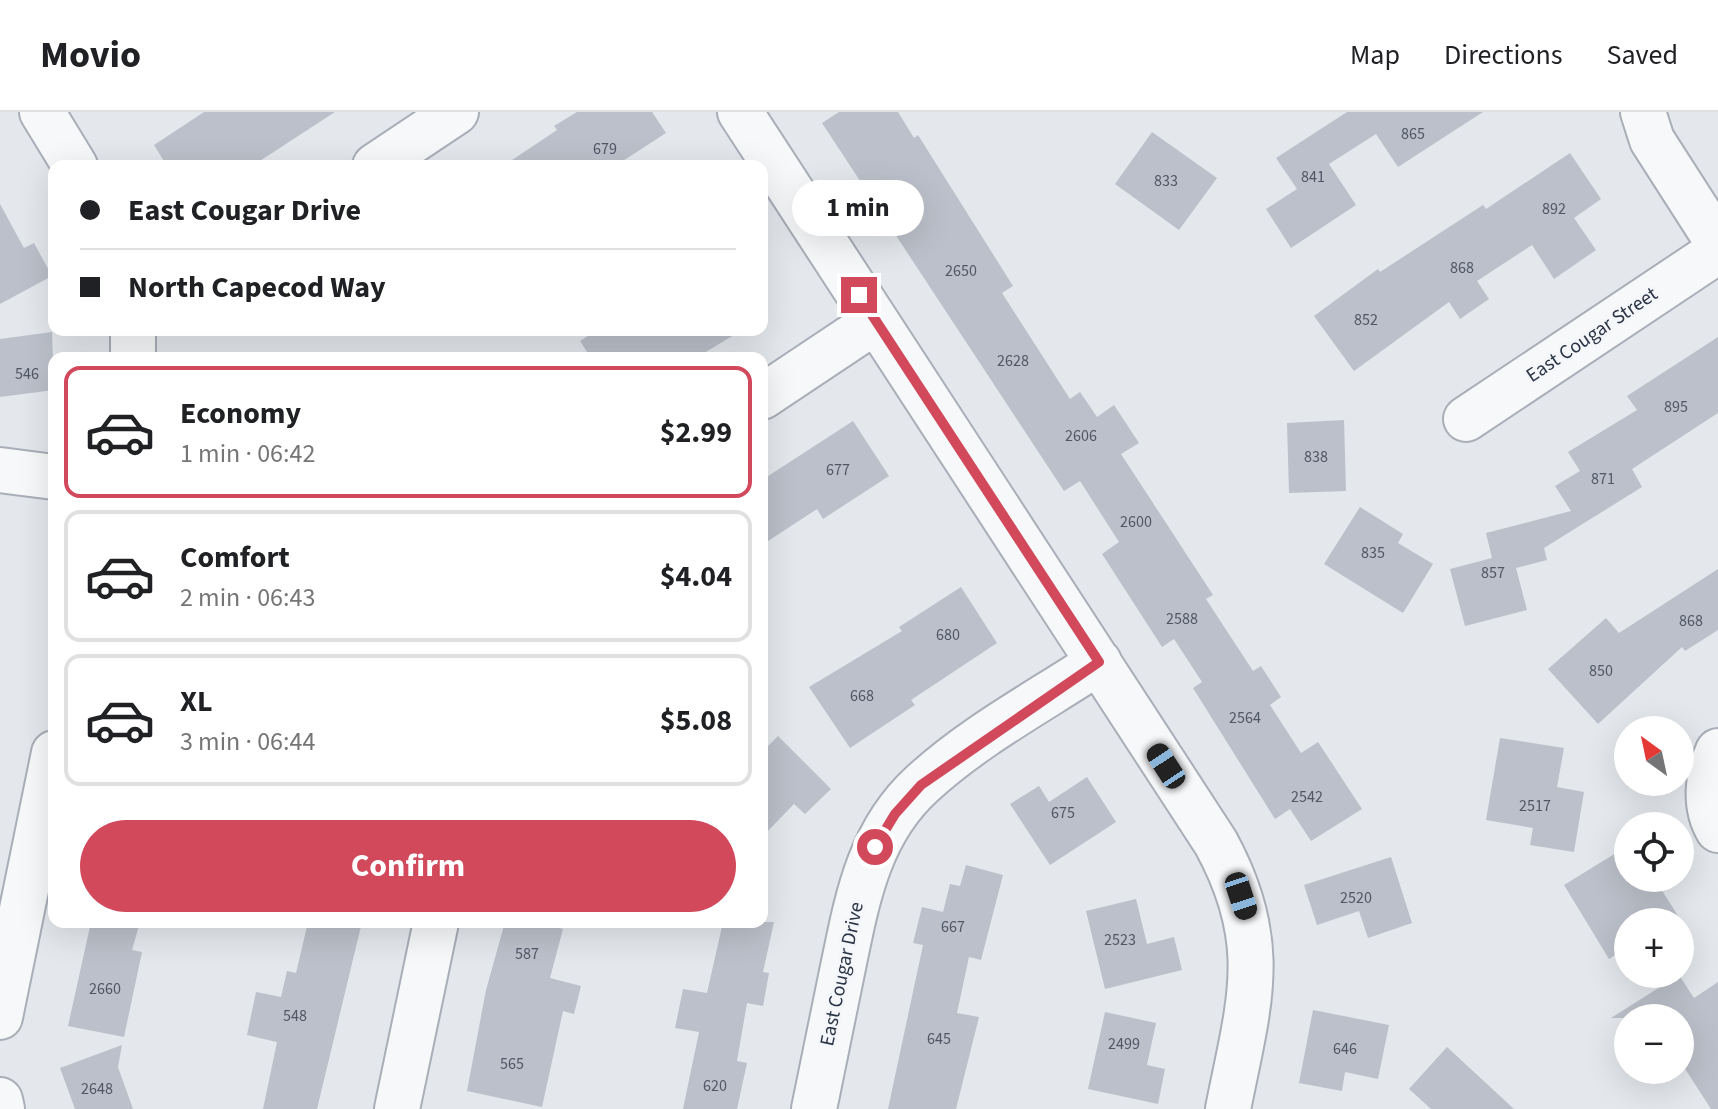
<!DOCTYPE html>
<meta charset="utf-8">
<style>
:root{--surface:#fff;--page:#f2f2f2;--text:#202124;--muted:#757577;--line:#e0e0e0;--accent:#d1495b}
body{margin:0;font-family:"Source Sans 3",sans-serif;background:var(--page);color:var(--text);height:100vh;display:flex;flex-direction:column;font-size:30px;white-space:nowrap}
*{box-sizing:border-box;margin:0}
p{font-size:26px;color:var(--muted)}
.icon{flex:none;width:44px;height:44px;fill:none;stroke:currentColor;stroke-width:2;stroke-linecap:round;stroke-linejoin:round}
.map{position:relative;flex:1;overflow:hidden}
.details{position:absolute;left:48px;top:240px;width:720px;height:576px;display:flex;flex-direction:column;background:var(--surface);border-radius:16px;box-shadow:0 8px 32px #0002}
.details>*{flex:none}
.banner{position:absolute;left:48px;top:48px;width:720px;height:176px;border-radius:16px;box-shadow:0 8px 32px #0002;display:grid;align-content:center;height:176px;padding:0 32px;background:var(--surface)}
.needle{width:52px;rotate:327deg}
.controls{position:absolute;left:1614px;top:604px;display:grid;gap:16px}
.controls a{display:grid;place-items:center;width:80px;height:80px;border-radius:50%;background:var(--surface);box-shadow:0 8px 32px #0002;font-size:40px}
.end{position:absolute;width:36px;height:36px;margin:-18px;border:10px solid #d1495b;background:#fff;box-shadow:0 0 0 4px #fff}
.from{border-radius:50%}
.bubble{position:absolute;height:56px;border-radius:28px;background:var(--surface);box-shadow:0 8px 32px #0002;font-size:26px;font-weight:700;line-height:56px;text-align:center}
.car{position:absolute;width:24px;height:48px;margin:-24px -12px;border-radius:10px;box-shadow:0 0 6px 2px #0007;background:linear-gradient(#222 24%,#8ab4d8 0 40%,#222 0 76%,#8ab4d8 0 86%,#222 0)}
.banner b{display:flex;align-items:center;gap:28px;height:76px;font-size:30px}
.banner b+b{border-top:2px solid var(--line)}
.banner i{width:20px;height:20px;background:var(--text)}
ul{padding:14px 0 0;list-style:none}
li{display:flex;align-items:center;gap:24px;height:132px;margin:0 16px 12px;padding:0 16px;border:4px solid var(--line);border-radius:16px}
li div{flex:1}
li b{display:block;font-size:30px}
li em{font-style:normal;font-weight:700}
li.selected{border-color:var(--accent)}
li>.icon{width:72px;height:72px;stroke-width:1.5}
.cta{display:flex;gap:16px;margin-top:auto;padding:16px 32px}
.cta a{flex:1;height:92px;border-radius:48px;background:var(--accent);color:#fff;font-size:32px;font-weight:700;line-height:92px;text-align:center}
header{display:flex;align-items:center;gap:48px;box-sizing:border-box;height:112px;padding:0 40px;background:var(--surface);border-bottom:2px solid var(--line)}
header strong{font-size:38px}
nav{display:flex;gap:44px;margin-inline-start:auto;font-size:28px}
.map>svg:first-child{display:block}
</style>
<header>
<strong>Movio</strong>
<nav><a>Map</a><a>Directions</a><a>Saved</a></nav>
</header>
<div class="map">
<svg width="1718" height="997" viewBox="0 0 1718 997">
<rect width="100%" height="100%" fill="#e4e7ec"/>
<path fill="#bbc0ca" d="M204,0h131l-83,54h-85l-13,-21z
M577,0h75l14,21 -51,33h-112l54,-36 -3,-4z
M839,0h59l16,26 4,-3 95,151 -11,7 68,106 10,-7 17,25 17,-12 25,38 -18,11 92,141 -7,4 47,72 8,-5 20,31 -11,8 31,48 17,-11 44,67 -51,32 -21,-32 -15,10 -82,-131 9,-6 -28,-43 -12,8 -60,-93 17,-12 -39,-61 -16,10 -242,-368z
M1347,0h136l-85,55 -22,-33 -47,30 27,41 -65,43 -25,-39 31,-20 -21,-31z
M1152,20l65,46 -38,52 -64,-46z
M1570,41l31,46 -27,19 22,32 -42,29 -22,-34 -55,36 12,18 -29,20 -11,-17 -95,69 -40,-55 64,-47 2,3 103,-67 3,4z
M0,92l24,44 10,-5 18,33 -52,28z
M597,218h145l-46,28h-105l-11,-17z
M52,220l2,58 -54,7v-58z
M1718,225v76l-86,56 10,18 -98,61 3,12 -31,8 11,42 -62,16 -15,-57 42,-11 -6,-25 85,-22 -16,-25 25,-15 -12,-19 69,-42 -10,-14z
M1344,308l2,71 -57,2 -2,-70z
M853,309l36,55 -66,43 -6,-10 -55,36v-65z
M1360,395l43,27 -5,9 35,21 -30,49 -79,-49z
M1718,457v61l-33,21 -3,-4 -84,77 -50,-55 58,-51 13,15z
M961,475l36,56 -86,57 4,5 -65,43 -41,-61 93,-56 -3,-4z
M778,624l53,53 -26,25 -11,-10 -32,33v-85z
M1500,626l64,10 -7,39 27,5 -10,60 -44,-7 3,-17 -47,-8z
M1087,665l29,45 -66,43 -40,-61 29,-18 10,16z
M1616,741l12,25h26l28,44h-54v25l-19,12 -45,-74z
M1391,745l21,66 -44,15 -9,-27 -42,14 -13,-40z
M966,753l37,10 -22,85 -12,-3 -12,56 22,4 -23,92h-68l35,-164 -10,-2 9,-36 21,5 7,-28 10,2z
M1136,787l11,45 27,-7 8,33 -77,19 -19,-78z
M91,810h49l-8,28 10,2 -18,85 -56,-11z
M308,810h54l-45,187h-54l14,-67 -30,-7 9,-43 25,5 6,-26 9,2z
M505,810h33l25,7 -13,49 31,8 -7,28 -11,-3 -21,96 -75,-16 19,-101z
M723,810h51l-11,50 6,1 -6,33 -16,-3 -10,58 10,2 -10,46h-54l16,-77 -24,-4 8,-39 24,4z
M1679,863l15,23 24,-16v127h-7l-31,-48v-43h-69z
M1313,898l76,15 -11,54 -33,-7 -3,19 -43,-8z
M1105,900l51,11 -9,42 18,4 -7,35 -70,-15z
M122,933l-4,22 15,42h-58l-15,-41z
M1447,935l67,62h-83l-22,-20z"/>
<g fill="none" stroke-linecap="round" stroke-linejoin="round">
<defs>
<path id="minor" d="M42,0l33,54
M740,0l476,731c55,101 33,160 12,266
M1643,0l9,28 66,103
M375,54l81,-54
M133,246v-28
M762,285l114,-76
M1466,307l252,-168
M0,358l54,7
M1718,639c-11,24 -14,56 0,79
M0,905l54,-264
M0,988l2,9
M397,997l39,-187
M814,997c9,-44 18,-88 27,-132 15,-71 25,-142 81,-193 52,-48 118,-83 177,-122"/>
</defs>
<use href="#minor" stroke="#a9aeb7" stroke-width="48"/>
<use href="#minor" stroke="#f7f8fa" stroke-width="44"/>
</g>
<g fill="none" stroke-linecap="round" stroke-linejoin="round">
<path stroke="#d1495b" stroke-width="10" d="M859,183l240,367 -178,123 -26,29 -20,33"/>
</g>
<g text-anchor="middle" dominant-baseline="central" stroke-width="6" stroke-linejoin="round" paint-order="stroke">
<g font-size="16" fill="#4f5766">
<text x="1413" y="22">865</text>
<text x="605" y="37">679</text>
<text x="1313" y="65">841</text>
<text x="1166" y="69">833</text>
<text x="1554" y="97">892</text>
<text x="1462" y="156">868</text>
<text x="961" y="159">2650</text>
<text x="1366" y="208">852</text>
<text x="1013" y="249">2628</text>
<text x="27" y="262">546</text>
<text x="1676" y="295">895</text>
<text x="1081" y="324">2606</text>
<text x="1316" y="345">838</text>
<text x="838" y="358">677</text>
<text x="1603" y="367">871</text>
<text x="1136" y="410">2600</text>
<text x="1373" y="441">835</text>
<text x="1493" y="461">857</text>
<text x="1182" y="507">2588</text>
<text x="1691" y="509">868</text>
<text x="948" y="523">680</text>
<text x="1601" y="559">850</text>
<text x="862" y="584">668</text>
<text x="1245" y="606">2564</text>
<text x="1307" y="685">2542</text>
<text x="1535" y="694">2517</text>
<text x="1063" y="701">675</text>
<text x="1356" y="786">2520</text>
<text x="953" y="815">667</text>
<text x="1120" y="828">2523</text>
<text x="527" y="842">587</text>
<text x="105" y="877">2660</text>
<text x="295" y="904">548</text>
<text x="939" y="927">645</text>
<text x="1124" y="932">2499</text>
<text x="1345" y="937">646</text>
<text x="512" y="952">565</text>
<text x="715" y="974">620</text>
<text x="97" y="977">2648</text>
</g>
<g font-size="20" fill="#2b3445" stroke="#f4f6f9">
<text transform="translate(1592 223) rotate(-34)">East Cougar Street</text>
<text transform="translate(842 862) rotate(-78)">East Cougar Drive</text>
</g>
</g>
</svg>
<div class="controls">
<a><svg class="needle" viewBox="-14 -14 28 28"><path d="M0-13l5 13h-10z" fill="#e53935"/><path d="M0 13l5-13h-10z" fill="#757577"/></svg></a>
<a><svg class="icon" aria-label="locate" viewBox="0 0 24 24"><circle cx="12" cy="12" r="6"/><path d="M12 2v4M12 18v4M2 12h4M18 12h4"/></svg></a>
<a>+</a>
<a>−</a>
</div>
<i class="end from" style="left:875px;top:735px"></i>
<i class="end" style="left:859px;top:183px"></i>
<div class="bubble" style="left:792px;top:68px;width:132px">1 min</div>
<i class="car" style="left:1166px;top:654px;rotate:327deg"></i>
<i class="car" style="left:1241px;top:784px;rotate:162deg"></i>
<div class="banner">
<b><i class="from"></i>East Cougar Drive</b>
<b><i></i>North Capecod Way</b>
</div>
<section class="details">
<ul>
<li class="selected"><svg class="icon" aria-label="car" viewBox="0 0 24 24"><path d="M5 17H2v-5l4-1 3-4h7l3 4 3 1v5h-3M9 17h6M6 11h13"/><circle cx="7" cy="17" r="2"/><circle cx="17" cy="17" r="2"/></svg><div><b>Economy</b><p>1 min · 06:42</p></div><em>$2.99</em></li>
<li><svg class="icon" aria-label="car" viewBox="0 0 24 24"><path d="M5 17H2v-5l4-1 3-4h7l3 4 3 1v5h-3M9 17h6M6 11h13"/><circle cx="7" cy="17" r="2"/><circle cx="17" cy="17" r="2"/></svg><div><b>Comfort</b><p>2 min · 06:43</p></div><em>$4.04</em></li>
<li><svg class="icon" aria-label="car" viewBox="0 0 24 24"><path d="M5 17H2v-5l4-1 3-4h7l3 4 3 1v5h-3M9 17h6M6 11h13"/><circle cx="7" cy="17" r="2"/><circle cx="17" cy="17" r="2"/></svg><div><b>XL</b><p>3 min · 06:44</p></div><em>$5.08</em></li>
</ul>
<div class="cta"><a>Confirm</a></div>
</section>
</div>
